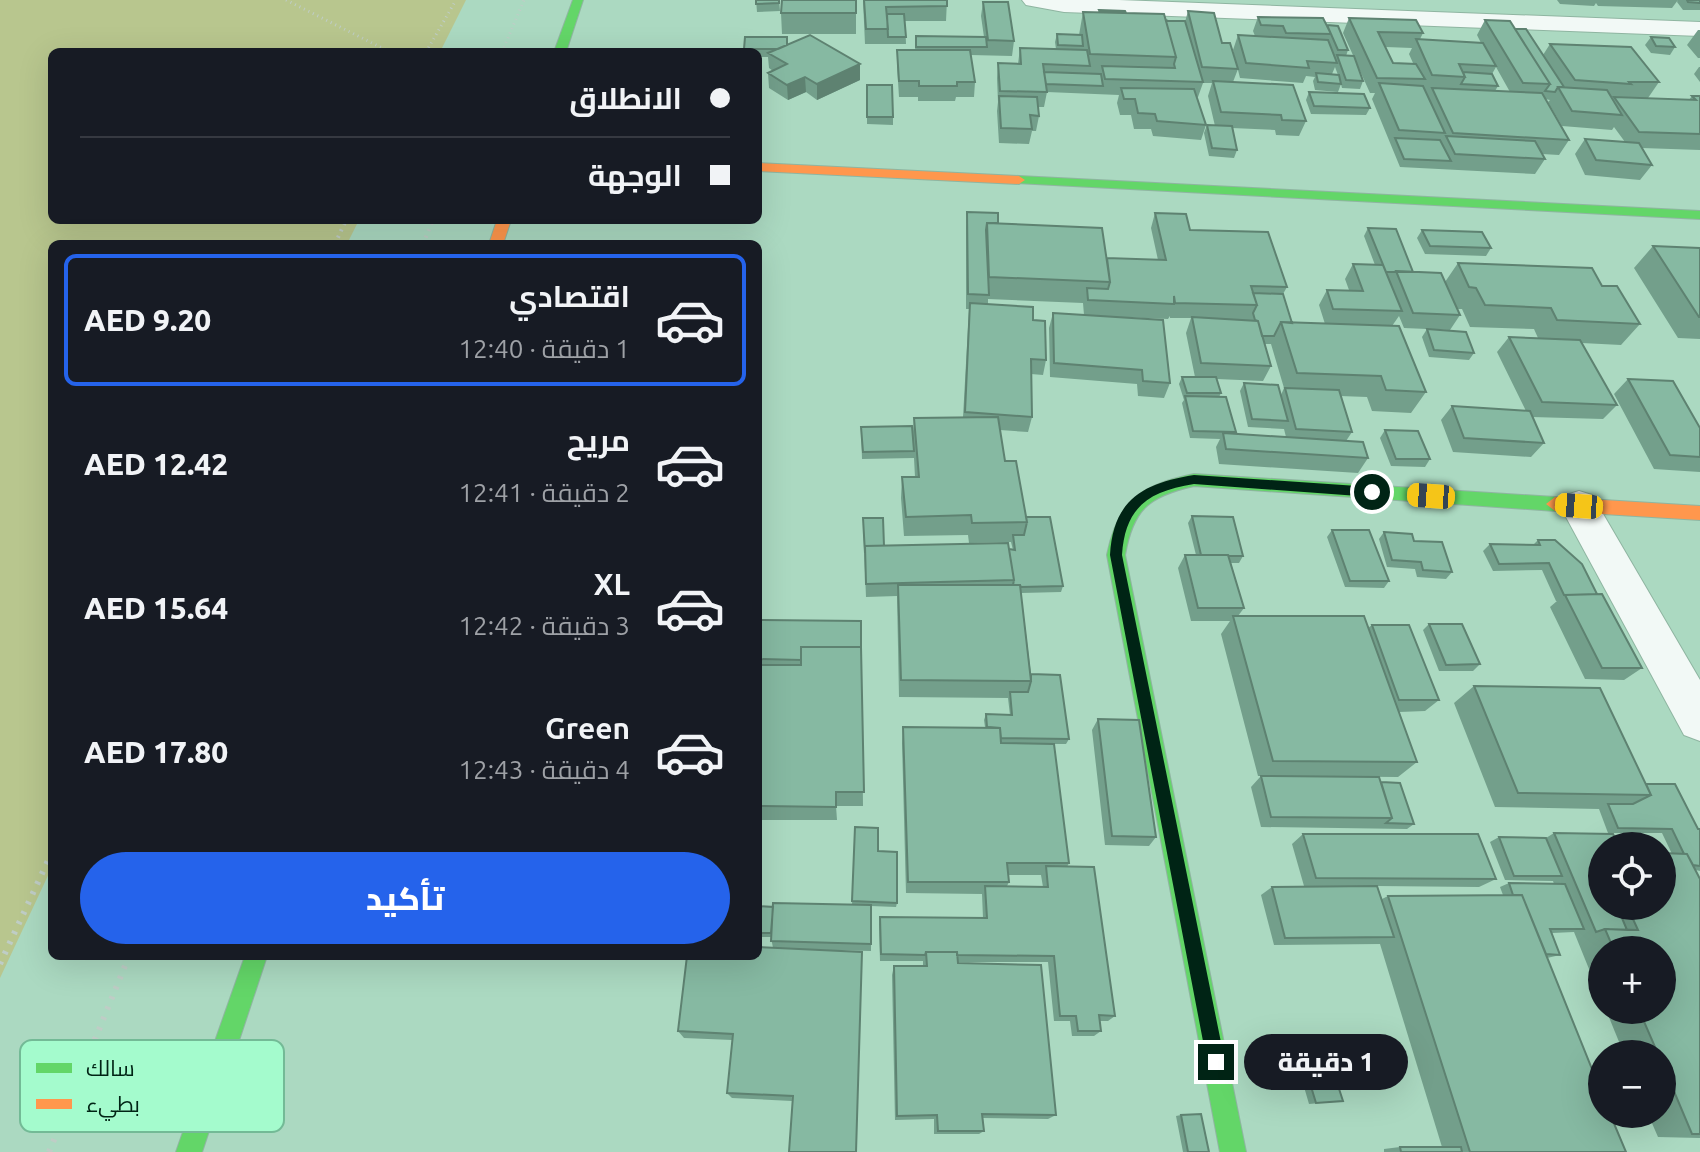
<!DOCTYPE html>
<html lang="ar">
<meta charset="utf-8">
<style>
:root{--surface:#171b24;--page:#20242c;--text:#f1f3f6;--muted:#9ea1a6;--line:#363941;--accent:#2563eb}
body{margin:0;font-family:Ubuntu,Cairo,sans-serif;background:var(--page);color:var(--text);direction:rtl;height:100vh;display:flex;flex-direction:column;font-size:30px;white-space:nowrap}
*{box-sizing:border-box;margin:0}
p{font-size:26px;color:var(--muted)}
.icon{flex:none;width:44px;height:44px;fill:none;stroke:currentColor;stroke-width:2;stroke-linecap:round;stroke-linejoin:round}
.map{position:relative;flex:1;overflow:hidden;direction:ltr}
.sheet{position:absolute;left:48px;top:240px;width:714px;height:720px;display:flex;flex-direction:column;background:var(--surface);border-radius:12px;box-shadow:0 8px 32px #0002;direction:rtl}
.sheet>*{flex:none}
.guide{position:absolute;left:48px;top:48px;width:714px;height:176px;border-radius:12px;box-shadow:0 8px 32px #0002;direction:rtl;display:grid;align-content:center;height:176px;padding:0 32px;background:var(--surface)}
.controls{position:absolute;left:1588px;top:832px;display:grid;gap:16px}
.controls a{display:grid;place-items:center;width:88px;height:88px;border-radius:50%;background:var(--surface);box-shadow:0 8px 32px #0002;font-size:40px}
.end{position:absolute;width:36px;height:36px;margin:-18px;border:10px solid #002415;background:#fff;box-shadow:0 0 0 4px #fff}
.from{border-radius:50%}
.bubble{position:absolute;height:56px;border-radius:28px;background:var(--surface);box-shadow:0 8px 32px #0002;font-size:26px;font-weight:800;line-height:56px;text-align:center;direction:rtl}
.car{position:absolute;width:24px;height:48px;margin:-24px -12px;border-radius:10px;box-shadow:0 0 6px 2px #0007;background:linear-gradient(#f5c518 24%,#345 0 40%,#f5c518 0 76%,#345 0 86%,#f5c518 0)}
.guide b{display:flex;align-items:center;gap:28px;height:76px;font-size:30px}
.guide b+b{border-top:2px solid var(--line)}
.guide i{width:20px;height:20px;background:var(--text)}
ul{padding:14px 0 0;list-style:none}
li{display:flex;align-items:center;gap:24px;height:132px;margin:0 16px 12px;padding:0 16px;border:4px solid transparent;border-radius:12px}
li div{flex:1}
li b{display:block;font-size:30px}
li em{font-style:normal;font-weight:800}
li.on{border-color:var(--accent)}
li>.icon{width:72px;height:72px;stroke-width:1.5}
.action{display:flex;gap:16px;margin-top:auto;padding:16px 32px}
.action a{flex:1;height:92px;border-radius:48px;background:var(--accent);color:#fff;font-size:32px;font-weight:800;line-height:92px;text-align:center}
.map>svg:first-child{display:block}
</style>
<div class="map">
<svg width="1700" height="1152" viewBox="0 0 1700 1152">
<rect width="100%" height="100%" fill="#abd9c1"/>
<path fill="#b8c68e" d="M0,0h466l-26,52h-388v168h307l-12,24h-295v623l-52,111z"/>
<g fill="none" stroke-linecap="round" stroke-linejoin="round">
<defs>
<path id="street" d="M1022,0h97l581,22v14l-636,-24 -38,-7z
M1579,491l13,4 108,185v61l-16,-6 -124,-229 6,-11z"/>
<path id="fast" d="M573,0h10l-17,52h-12z
M1019,176l681,35v8l-686,-36 -1,-3z
M1194,474l361,23 9,7 -9,7 -361,-25c-45,10 -61,23 -69,69l121,597h-26l-113,-597c11,-55 34,-70 87,-81z
M245,956h22l-65,196h-26z"/>
<path id="slow" d="M758,163l261,13 6,4 -6,4 -261,-13z
M497,220h14l-8,24h-14z
M1555,497l145,9v14l-145,-9 -9,-7z"/>
</defs>
<use href="#street" stroke="#8fb5a1" stroke-width="2"/>
<use href="#fast" stroke="#8fb5a1" stroke-width="2"/>
<use href="#slow" stroke="#8fb5a1" stroke-width="2"/>
<path stroke="#bfcdc6" stroke-width="3" stroke-dasharray="1 4" stroke-linecap="butt" d="M286,0l104,52
M426,52l30,-52
M502,52l22,-52"/>
<path stroke="#bfcdc6" stroke-width="4" stroke-dasharray="2 5" stroke-linecap="butt" d="M335,244l11,-24
M423,244l10,-24"/>
<path stroke="#bfcdc6" stroke-width="6" stroke-dasharray="3 8" stroke-linecap="butt" d="M0,964l52,-112
M49,1152l80,-196"/>
<use href="#street" fill="#f2f9f6" fill-rule="evenodd"/>
<use href="#fast" fill="#63d668" fill-rule="evenodd"/>
<use href="#slow" fill="#ff974d" fill-rule="evenodd"/>
</g>
<path fill="#739f8b" fill-rule="evenodd" d="M756,0h23l1,11 -23,1z
M863,0h84l-1,21h-41l1,23h-41z
M1557,0h121l-6,8 -74,-2 -2,-3 -2,3 -34,-2z
M1678,0h22v10h-17l-6,-8z
M983,2l31,39 -2,15 -41,-1 4,27 -1,15h-18l-1,4h-37v-4h-19l-2,-32v-15h18l1,-14 68,1 -3,-21z
M1188,11l34,32 16,26 -5,13 73,39 -7,15 -23,-1 -1,-5 -43,-2 5,22 -3,8 -25,-2 -5,-23 3,-8 8,1 -7,-30 4,-13h-9l-5,14h-1l9,28 -5,15 -48,-4 -2,-7h-17l-3,-14h-11l-3,-12 2,-8 -72,-3 -3,15h-6l1,9 -3,15h-4l-3,13 -30,-1 -2,-32 1,-9 -1,-24 1,-15 20,1 2,-16 36,1 -1,-7 2,-8 22,1 4,-23 43,1 39,5 5,3 15,1z
M781,13h75v21h-74z
M1258,17l69,9 21,24 -2,6 17,25 -3,8 -18,-1 -1,-4 -3,8 -23,-2 -2,-9 2,-4 -9,-1 -3,7 -63,-5 -7,-28 5,-15 17,1 -2,-5zM1335,67l3,8 -6,-1z
M1349,18l74,15 -3,6 61,4 -4,-8 8,-15 30,9 28,26 7,-11 109,38 -11,16h-26l67,2 3,-4h8v54l-58,-2 10,17 -12,15 -55,-5 -10,-21 10,-15 40,3 -11,-15 -2,3 -50,-4 -14,-24 2,-2 -5,-1 24,41 -10,15 -17,-1 3,5 -10,15 -135,-7 -28,-68 3,-6h-5l-27,-60zM1386,47l26,1 -3,6 4,9h-20zM1496,67l14,25 -15,-1 3,-5 -6,-12z
M1698,30h2v28h-2l-11,-13z
M1651,37l24,10 -5,8 -19,-2 -6,-8z
M788,45l72,19v16l-43,20 -11,-8 -18,8 -19,-12 -1,-15 5,-2 -4,-3 -1,-11h-10v-5h-14v-3z
M1699,67h1v15l-6,-8z
M867,85l26,32v8l-26,-1z
M1309,92l61,16 -4,7 -55,-1 -5,-14z
M967,212l31,11 109,35 51,2 -7,-32 4,-15 35,17 97,57 -4,7 9,29 33,1 -6,-19 8,-15h22l-4,-11 8,-15 22,1 -11,-29 4,-8 45,44 32,10 13,-19 144,23 38,38 -19,21 -39,-2 35,62 -14,14 -71,-2 12,26 -13,14 -78,-5 -12,-32 11,-14 74,5 -29,-59 12,-15 29,1 -4,-9 -64,-2 -8,-18h-5l3,6 -10,15 -46,-2 -5,-12 -7,10 34,66 -15,21 -39,-2 -5,-14 -27,-1 12,36 -6,9 22,17 -10,15 -139,-9 -3,-17 4,-8 -30,-1 -8,-35 2,-3 -5,-16 3,-7h13l-9,-44 5,-15h-21v-2l-2,3 -72,-3 74,67 -6,15 -26,-2 -1,-12 -87,-7 -1,-49 4,-15 31,2 -1,-12 -95,-4v5l45,16 13,40 -3,15 -12,-1 1,43 -4,15 -28,-2 5,31 21,56 37,69 -2,6 -40,1 10,81 38,65 -3,5h-12l15,119 -2,4 48,149 -7,5h-8l1,10 -7,5h-22l-2,-15h-16l-6,-59h-90l98,153 -8,4 -65,-1 1,13 -5,3h-45v-15l-39,1 -3,-145 2,-9h29v-5h-43l-1,-37 1,-7 103,1 -1,-24 -76,-1 -4,-150 1,-16h82l-1,-7 2,-6 24,1 -2,-17 -109,-1 -2,-101 -31,1 -3,-72 21,21 129,4 -2,-8 -42,1 -1,-8 -64,1 -3,-38 1,-21h13l-1,-19 -52,1 -1,-32 52,4 1,-13 49,-1 6,-108h-3v-82zM1265,344h6l13,44 -3,7 -37,-12 -4,8 8,36 36,2 2,8 -51,-3 1,-2 -17,-35 2,-4 -4,-14 46,2 8,-15zM1008,875h33l2,12 -36,-1 2,-4z
M1422,230l69,18 -5,8 -61,-2 -8,-16z
M1653,246l47,2v91l-22,-1 -44,-70z
M1427,329l47,24 -5,7 -40,-3 -7,-20z
M1628,379l72,49v44l-46,-3 -40,-75z
M1385,430l45,29 -5,8 -34,-1 -11,-28z
M1192,516l51,40 -4,7h-8l13,45 -6,8 130,12 4,-3 67,75 -14,11 -26,1 18,50 -19,15 -140,-1 -37,-142 9,-13h-39l-13,-53 7,-13h11l-8,-32z
M1332,530l57,51 -5,7 -39,-1 -18,-50z
M1384,532l30,9 38,31 -6,7 -29,-2 -2,-8 -28,-2 -8,-28z
M1538,540l59,54 45,74 -18,12 -39,-1 -35,-72 7,-6h-1l-14,-31 -49,1 -10,-20 7,-7 43,1z
M758,620l103,1 2,185h-27l1,14h-77l-2,-10z
M1429,624l51,40 -7,7h-34l-16,-41z
M1474,686l172,98 52,45h2v42l-4,-1 4,9v259l-42,-1 -10,-23h14v-60h-38l-18,-44h56v-60h-60v51l-28,-69 -22,1 8,22 -13,3 79,194h-242v-3l16,-2h42l-62,-203 -106,1 -13,-50 11,-8 32,-1 -12,-42 11,-10 193,45 -17,8 -102,-1 5,13 6,-3 115,-1 -3,-8 9,-4 45,1 -1,-3 -48,-1 -15,-38 9,-5 47,1 8,-5 48,13v60h60l10,-52 -10,-21h-54l-9,-24 -104,-2 -41,-104z
M1098,719l58,118 -7,9 -44,-1 -13,-115z
M1261,776l120,6 33,42 -7,5 -146,-2 -10,-40z
M855,827l23,24 19,52 -1,4 -25,-1v45l-85,-2 6,152 -60,-3 -5,-5 5,-53 -48,-2 -6,-7 95,-83 -2,-11h-13v-31l94,-1z
M1299,1047l44,54 -34,3 -16,-55z
M1181,1115l28,37h-26l-7,-36z"/>
<path fill="#5e8271" d="M860,64v16l-43,20v-16z
M805,77l1,15 -18,8 -1,-15z"/>
<path fill="#86b9a2" stroke="#5e8271" stroke-width="2" d="M756,0h23v3l-23,1z
M782,0h74v13h-75z
M864,0h83v6l-61,1 2,22h-22z
M1687,0h13v3l-12,-1z
M983,2h25l6,39 -26,-1z
M1099,10l26,1 1,2 -26,-1z
M1188,11l26,2 8,30h8l8,26 -36,-2z
M1083,12l81,2 12,43 -86,-3z
M887,14h17l2,23h-18z
M1258,17l65,1 8,16 -45,-1 -3,-7 -22,-1z
M1349,18l67,2 7,13 -45,-1 15,31 23,1 9,15 -48,-1z
M1485,20l25,1 40,63 -27,-1z
M1166,21h19l18,61 -98,-3 -3,-13 73,2 -1,-4 2,-7z
M1327,25l11,1 10,24h-10z
M1515,29h11l38,58h-6l-3,5 -10,-1 5,-7z
M1057,34l25,1 1,11 -25,-1z
M810,35l50,29 -43,20 -12,-7 -18,8 -19,-12 19,-9 -19,-11z
M1238,35l90,5 9,23 -30,-2 2,7 -63,-5z
M916,36l70,1 1,10h-71z
M745,37h42v8l-9,4h-34z
M1651,37l18,1 6,9 -19,-1z
M1416,39l67,4 13,23 -37,-2 6,13 -33,-2z
M1550,44l81,3 28,35h-30l2,2 -56,-4z
M1020,48l67,2 3,16 -47,-2 4,28 -47,-1 -2,-28 23,1z
M897,50h73l5,32h-18v4h-38v-5h-20z
M1337,55l17,1 9,25 -17,-1z
M1044,72l57,2 2,12 -57,-2z
M1463,72l29,2 6,12 -37,-2 4,-7z
M1316,73l23,2 2,9 -23,-2z
M1213,81l80,4 13,36 -24,-1 -1,-5 -60,-3z
M1379,83l44,3 22,47 -46,-3z
M867,85h25l1,32h-26z
M1558,87l49,3 15,25 -50,-4z
M1121,88l73,1 12,36 -49,-4 -2,-7 -17,-1 -3,-14h-11z
M1432,88l110,5 27,47 -116,-7z
M1309,92l55,2 6,14 -56,-2z
M999,96l38,1 2,19 -9,-1 2,14 -31,-1z
M1692,96h8v38l-61,-2 -25,-35 82,3z
M1207,125l25,1 5,24 -25,-2z
M1446,136l89,5 10,18 -90,-5z
M1395,138l45,2 11,21 -47,-2z
M1585,139l54,4 13,22 -56,-5z
M967,212l31,1v10h-11l-1,7 3,65 -21,-1z
M1155,213l31,1 4,16 78,2 19,55 -36,-1 6,19 -82,-2 -1,-7v8l-86,-4 -1,-12 21,1 2,-7 -3,-24 59,2z
M987,223l115,5 8,54 -121,-5z
M1368,228l28,1 17,43h-27z
M1422,230l60,2 9,16 -61,-2z
M1653,246l47,2v69h-1z
M1458,263l134,5 10,18h15l23,38 -83,-4 -6,-12 -66,-3 -9,-17 -7,-1z
M1353,264l30,1 19,46 -69,-2 -6,-19 36,1z
M1396,271l45,2 19,42 -47,-2z
M1253,293l30,1 9,29 -11,-1 -7,14h-12l-4,-15 -3,-1 -2,-7 4,-8z
M970,303l63,4v13l12,1 1,39 -15,-1 1,58 -67,-5z
M1053,313l110,7 7,63 -27,-2 -1,-11 -88,-7z
M1192,317l66,4 13,45 -70,-3z
M1281,322l118,4 27,66 -40,-2 -5,-14 -84,-3z
M1427,329l39,3 8,21 -40,-3z
M1509,337l71,3 37,65 -75,-3z
M1182,377h34l5,16h-34z
M1628,379l45,2 27,47v29l-30,-2z
M1244,383l34,2 10,36 -36,-2z
M1285,388l54,2 13,42 -56,-3z
M1185,396l41,1 10,35 -43,-1z
M1452,406l78,5 14,32 -80,-5z
M998,417l7,44h11l11,61 -55,1 -1,-8 -65,2 -4,-40h17l-5,-59z
M912,426l2,25 -51,1 -2,-25z
M1385,430l33,1 12,28h-34z
M1223,433l140,9 5,16 -142,-9z
M1192,516l41,1 10,39h-14l-1,-1h-27z
M1026,517h24l13,69 -42,1 -1,-2h-7l1,-5 -5,-31 6,1 -2,-15h11l3,-13z
M863,518h20l1,28h-19v7z
M1332,530h37l20,51h-39z
M1384,532l28,2 2,7 28,1 10,30 -29,-2 -2,-8 -29,-2z
M1538,540h17l27,24 15,30 -33,1 -15,-32 -50,1 -9,-20 50,1z
M1008,543l6,37 -148,4 -1,-38z
M1185,555h43l16,53h-46z
M898,585h122l11,96 -130,-1z
M1602,594l40,74h-40l-37,-73z
M1233,616h131l53,146 -144,-1z
M758,620l103,1v26h-60v13l-43,-1z
M1429,624h33l18,40 -34,1z
M1372,625h37l30,75h-40z
M801,647h60l3,145h-28v15l-78,-1v-141h43z
M1031,674l29,1 9,64 -68,-1 -1,-10 -13,-1 -1,-13 26,1 -2,-23h18l3,-11z
M1474,686l126,2 51,107 -133,-2z
M1098,719l41,1 17,117 -44,-1z
M903,727l97,1 1,15 53,1 15,119h-62l2,19h-101z
M1261,776l118,1 13,41 -121,-1z
M1381,782l19,1 14,41 -28,-1 6,-5z
M1646,784h29l23,45h2v37l-7,-1 -6,-11h-3l-12,-25 -54,-1 -10,-24h25l18,-9z
M855,827l23,1v23l19,1v51l-45,-2z
M1554,833l59,1 6,12h-17v8l-7,3 7,15v34h15l10,24 -22,-1 -9,3z
M1303,834h175l18,45 -180,-1z
M1499,837l47,1 16,38h-48z
M1662,853l25,1 13,25v255h-8l-30,-71v-9h-4l-19,-44h23v-60h-48l-9,-21 33,1 -11,-24h35z
M1046,866l48,1 21,149 -16,-1 2,16h-23l-2,-15h-16l-6,-60 -97,-1v-3h-31l-1,3 -44,-1 -1,-37 107,1 -2,-32 63,1z
M1509,883l56,1 19,45h-34l10,26 -14,-1 -24,-59h-9z
M1377,886l17,51 -109,1 -13,-51z
M1522,895l80,199v20h8l16,38h-156l-82,-256z
M773,903l98,2v39l-100,-3z
M758,906l15,1 -2,26h-13z
M758,947l104,5 -6,200h-67l4,-56 -66,-3 6,-59 -55,-3 9,-75h71z
M926,952h31l1,11 83,2 15,150 -74,-1 2,17h-46l-1,-16 -40,1 -3,-150h33z
M1325,1046l18,55 -27,2 -17,-56z
M1201,1114l8,38h-21l-7,-37z
M1400,1147h61l1,5h-61z"/>
<path fill="#002415" d="M1194,475l178,12 6,5 -6,5 -178,-13c-45,7 -69,23 -72,71l103,507 -3,7 -6,2 -6,-2 -3,-7 -97,-507c3,-55 33,-72 84,-80z"/>
<rect x="20" y="1040" width="264" height="92" rx="12" fill="#a4fbcd" stroke="#73ba96" stroke-width="2"/>
<rect x="36" y="1063" width="36" height="10" fill="#63d668"/>
<rect x="36" y="1099" width="36" height="10" fill="#ff974d"/>
<g font-size="22" fill="#002415">
<text x="86" y="1076">سالك</text>
<text x="86" y="1112">بطيء</text>
</g>
</svg>
<div class="controls">
<a><svg class="icon" aria-label="locate" viewBox="0 0 24 24"><circle cx="12" cy="12" r="6"/><path d="M12 2v4M12 18v4M2 12h4M18 12h4"/></svg></a>
<a>+</a>
<a>−</a>
</div>
<i class="end from" style="left:1372px;top:492px"></i>
<i class="end" style="left:1216px;top:1062px"></i>
<div class="bubble" style="left:1244px;top:1034px;width:164px">1 دقيقة</div>
<i class="car" style="left:1431px;top:496px;rotate:274deg"></i>
<i class="car" style="left:1579px;top:506px;rotate:274deg"></i>
<div class="guide">
<b><i class="from"></i>الانطلاق</b>
<b><i></i>الوجهة</b>
</div>
<section class="sheet">
<ul>
<li class="on"><svg class="icon" aria-label="car" viewBox="0 0 24 24"><path d="M5 17H2v-5l4-1 3-4h7l3 4 3 1v5h-3M9 17h6M6 11h13"/><circle cx="7" cy="17" r="2"/><circle cx="17" cy="17" r="2"/></svg><div><b>اقتصادي</b><p>1 دقيقة · 12:40</p></div><em>AED 9.20</em></li>
<li><svg class="icon" aria-label="car" viewBox="0 0 24 24"><path d="M5 17H2v-5l4-1 3-4h7l3 4 3 1v5h-3M9 17h6M6 11h13"/><circle cx="7" cy="17" r="2"/><circle cx="17" cy="17" r="2"/></svg><div><b>مريح</b><p>2 دقيقة · 12:41</p></div><em>AED 12.42</em></li>
<li><svg class="icon" aria-label="car" viewBox="0 0 24 24"><path d="M5 17H2v-5l4-1 3-4h7l3 4 3 1v5h-3M9 17h6M6 11h13"/><circle cx="7" cy="17" r="2"/><circle cx="17" cy="17" r="2"/></svg><div><b>XL</b><p>3 دقيقة · 12:42</p></div><em>AED 15.64</em></li>
<li><svg class="icon" aria-label="car" viewBox="0 0 24 24"><path d="M5 17H2v-5l4-1 3-4h7l3 4 3 1v5h-3M9 17h6M6 11h13"/><circle cx="7" cy="17" r="2"/><circle cx="17" cy="17" r="2"/></svg><div><b>Green</b><p>4 دقيقة · 12:43</p></div><em>AED 17.80</em></li>
</ul>
<div class="action"><a>تأكيد</a></div>
</section>
</div>
